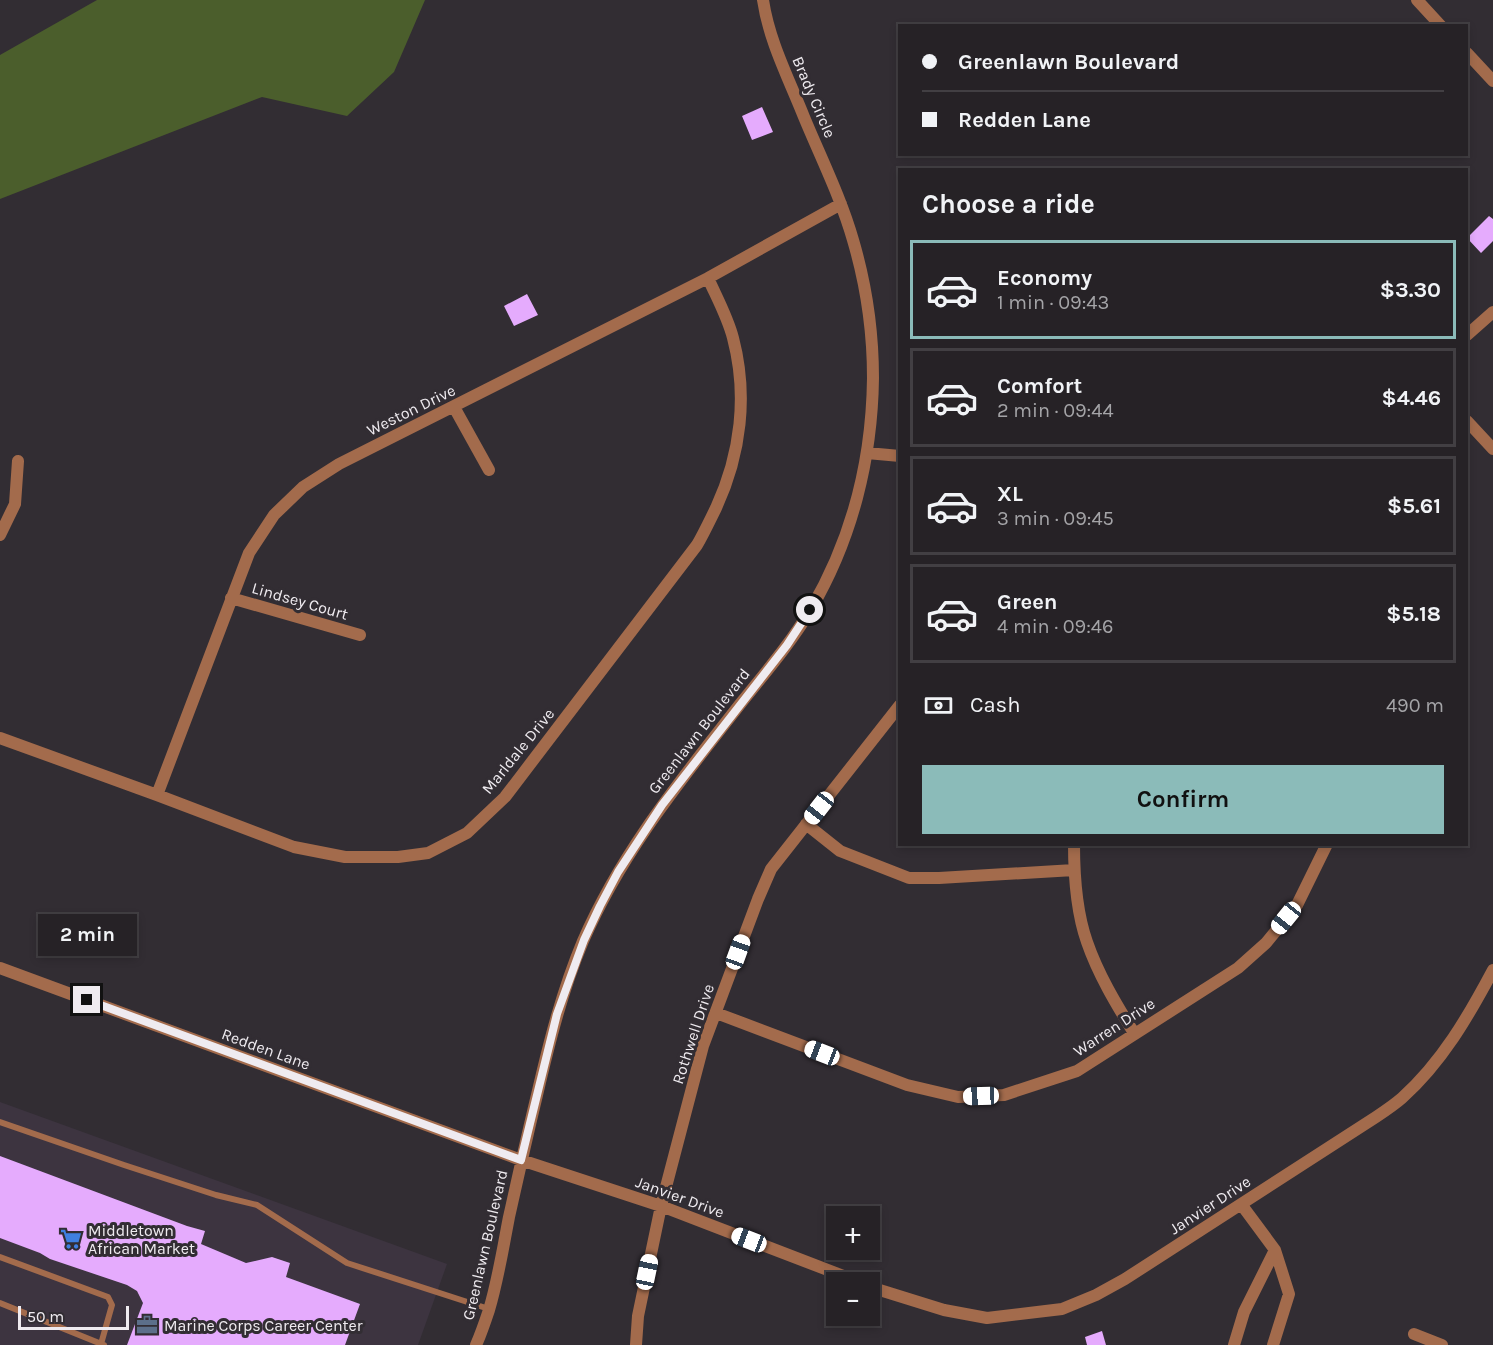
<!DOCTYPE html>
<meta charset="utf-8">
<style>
:root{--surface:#262226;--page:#2e2a2e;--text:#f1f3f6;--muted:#a4a4a7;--line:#423f43;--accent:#8bbbb9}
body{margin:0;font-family:Karla,sans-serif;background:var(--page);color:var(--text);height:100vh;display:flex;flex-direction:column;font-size:22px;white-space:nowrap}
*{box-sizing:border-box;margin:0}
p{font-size:20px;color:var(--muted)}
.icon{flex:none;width:33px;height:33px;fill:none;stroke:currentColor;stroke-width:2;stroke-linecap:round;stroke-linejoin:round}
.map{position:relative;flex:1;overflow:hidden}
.sheet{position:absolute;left:898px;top:168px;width:570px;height:678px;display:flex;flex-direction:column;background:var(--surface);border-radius:0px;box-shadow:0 3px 9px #0003,0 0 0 2px var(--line)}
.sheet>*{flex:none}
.hud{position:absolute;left:898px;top:24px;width:570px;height:132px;border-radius:0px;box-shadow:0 3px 9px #0003,0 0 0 2px var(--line);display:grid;align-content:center;height:132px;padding:0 24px;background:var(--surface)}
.tools{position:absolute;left:826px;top:1206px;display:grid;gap:12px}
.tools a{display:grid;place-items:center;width:54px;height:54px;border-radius:0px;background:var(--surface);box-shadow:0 3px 9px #0003,0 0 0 2px var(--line);font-size:30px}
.scale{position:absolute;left:18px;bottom:15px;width:111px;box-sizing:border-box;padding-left:6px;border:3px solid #efebf0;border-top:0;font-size:16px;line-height:21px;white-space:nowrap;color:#efebf0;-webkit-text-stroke:4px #322d33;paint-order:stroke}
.end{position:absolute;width:27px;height:27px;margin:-14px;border:8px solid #efebf0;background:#111;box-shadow:0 0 0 3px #111}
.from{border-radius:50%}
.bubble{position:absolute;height:42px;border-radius:0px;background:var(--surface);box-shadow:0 3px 9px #0003,0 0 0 2px var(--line);font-size:20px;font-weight:700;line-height:42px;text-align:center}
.car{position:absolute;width:18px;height:36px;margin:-18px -9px;border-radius:8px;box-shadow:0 0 4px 2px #0007;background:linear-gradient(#fff 24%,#345 0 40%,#fff 0 76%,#345 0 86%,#fff 0)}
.hud b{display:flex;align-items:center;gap:21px;height:57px;font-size:22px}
.hud b+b{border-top:2px solid var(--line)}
.hud i{width:15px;height:15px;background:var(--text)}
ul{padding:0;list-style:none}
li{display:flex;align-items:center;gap:18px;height:99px;margin:0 12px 9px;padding:0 12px;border:3px solid var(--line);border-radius:0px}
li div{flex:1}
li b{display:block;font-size:22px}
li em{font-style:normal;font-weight:700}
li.active{border-color:var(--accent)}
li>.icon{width:54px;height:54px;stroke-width:1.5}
h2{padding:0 24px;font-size:27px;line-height:72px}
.pay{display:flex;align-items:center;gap:15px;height:66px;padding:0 24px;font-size:22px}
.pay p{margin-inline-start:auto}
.action{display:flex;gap:12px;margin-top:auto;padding:12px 24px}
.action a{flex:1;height:69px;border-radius:0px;background:var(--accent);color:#111;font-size:24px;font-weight:700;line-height:69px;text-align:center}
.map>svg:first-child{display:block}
</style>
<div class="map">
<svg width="1493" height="1345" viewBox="0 0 1493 1345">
<rect width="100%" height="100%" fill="#322d33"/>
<path fill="#3d3440" d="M0,1102l447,162 -29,81h-418z"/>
<path fill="#4b5e2c" d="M97,0h328l-31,72 -47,44 -85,-19 -262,102v-144z"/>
<path fill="#e5abfd" d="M762,107l11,25 -21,8 -10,-24z
M1489,216l4,3v22l-12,12 -14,-15z
M527,294l11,21 -24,11 -10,-20z
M0,1156l187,70 18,5 -4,13 45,19 26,-6 18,6 -4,14 74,27 -15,41h-218l16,-42 -6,-12 -10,-6 -77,-26 -10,-6 -40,-15z
M1102,1331l4,14h-19l-2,-8z"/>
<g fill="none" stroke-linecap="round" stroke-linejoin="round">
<path stroke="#a36b4c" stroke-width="6" d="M0,1122l124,43 92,30 41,10 90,58 142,46
M0,1257l108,40 4,8 -11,39
M0,1303l104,42"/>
<path stroke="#a36b4c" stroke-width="12" d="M1417,0l24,26
M1467,53l26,28
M1467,335l26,-23
M454,407l35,63
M1467,421l26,28
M867,453l33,3
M0,535l15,-31 3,-43
M231,598l129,37
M0,738l157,57 137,52 51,10h53l30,-4 39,-20 38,-36 192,-252c7,-12 13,-25 19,-37 25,-54 32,-113 17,-170 -5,-20 -16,-40 -25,-60
M157,795l92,-242 25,-38 29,-28 36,-23 369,-186 133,-74
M806,824l34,27 69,27h30l135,-8
M1074,844c0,33 2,67 13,98 11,32 29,62 47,91
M0,968l521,192 140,46 198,76
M716,1013l191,72 51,12 46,-2 73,-24 161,-103 28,-25 31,-38 30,-61
M1241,1204l34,46 14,44 -16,51
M870,1287l74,23 43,8 75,-9 34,-14 29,-16 251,-162c9,-6 18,-12 26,-19 40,-36 66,-81 91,-128
M1414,1334l28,11
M476,1345c5,-11 9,-23 13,-35 9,-30 14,-62 20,-93 9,-40 18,-81 28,-122 12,-52 25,-104 46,-154 39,-90 98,-161 158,-238 24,-30 50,-60 70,-94 41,-70 61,-150 62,-231 0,-46 -7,-94 -20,-138 -12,-42 -32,-82 -49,-123 -15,-38 -35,-76 -41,-117
M636,1345l2,-29 23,-110 42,-160 55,-147 13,-30 129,-164
M1234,1345l10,-33 31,-62"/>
</g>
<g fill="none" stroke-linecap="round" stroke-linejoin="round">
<path stroke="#efebf0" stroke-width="8" d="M87,1000l434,160 36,-146 27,-74 16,-34 18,-34 44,-67 125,-160 23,-35"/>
</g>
<defs>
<symbol id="supermarket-bare" viewBox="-9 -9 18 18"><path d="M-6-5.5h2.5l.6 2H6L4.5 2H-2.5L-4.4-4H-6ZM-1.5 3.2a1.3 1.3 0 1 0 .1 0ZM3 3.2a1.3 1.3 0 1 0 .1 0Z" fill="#3f7fe0" stroke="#322d33" stroke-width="2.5" paint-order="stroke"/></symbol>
<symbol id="office-bare" viewBox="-9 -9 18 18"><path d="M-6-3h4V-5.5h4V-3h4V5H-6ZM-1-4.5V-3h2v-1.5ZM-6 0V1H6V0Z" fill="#5c6f8a" stroke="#322d33" stroke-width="2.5" paint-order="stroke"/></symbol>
</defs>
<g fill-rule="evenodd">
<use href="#supermarket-bare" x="56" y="1224" width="30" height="30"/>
<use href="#office-bare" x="132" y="1310" width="30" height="30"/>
</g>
<g text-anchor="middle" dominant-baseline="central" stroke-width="6" stroke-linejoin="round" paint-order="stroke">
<g font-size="16" fill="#efebf0" stroke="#322d33">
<text transform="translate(814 97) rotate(67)">Brady Circle</text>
<text transform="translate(411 410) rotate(-26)">Weston Drive</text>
<text transform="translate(300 601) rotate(16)">Lindsey Court</text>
<text transform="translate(699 731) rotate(-52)">Greenlawn Boulevard</text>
<text transform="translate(518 751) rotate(-51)">Marldale Drive</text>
<text transform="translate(1114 1027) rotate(-33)">Warren Drive</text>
<text transform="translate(693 1034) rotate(-72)">Rothwell Drive</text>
<text transform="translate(266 1049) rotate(20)">Redden Lane</text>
<text transform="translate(680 1197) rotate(20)">Janvier Drive</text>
<text transform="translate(1210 1205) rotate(-33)">Janvier Drive</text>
<text transform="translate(485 1245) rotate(-77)">Greenlawn Boulevard</text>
</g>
<g font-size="16" fill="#efebf0" stroke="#322d33" text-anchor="start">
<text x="88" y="1230">Middletown<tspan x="88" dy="18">African Market</tspan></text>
<text x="164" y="1325">Marine Corps Career Center</text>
</g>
</g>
</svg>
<div class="tools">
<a>+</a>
<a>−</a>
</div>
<div class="scale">50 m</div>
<i class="end from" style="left:810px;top:610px"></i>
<i class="end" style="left:87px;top:1000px"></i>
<div class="bubble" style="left:38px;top:914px;width:99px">2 min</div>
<i class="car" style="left:819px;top:808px;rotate:218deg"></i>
<i class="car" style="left:1286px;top:918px;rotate:219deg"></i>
<i class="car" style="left:738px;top:952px;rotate:20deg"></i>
<i class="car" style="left:822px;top:1053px;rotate:291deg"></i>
<i class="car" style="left:981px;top:1096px;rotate:268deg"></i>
<i class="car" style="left:749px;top:1240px;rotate:291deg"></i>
<i class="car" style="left:647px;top:1272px;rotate:12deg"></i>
<div class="hud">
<b><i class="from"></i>Greenlawn Boulevard</b>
<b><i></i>Redden Lane</b>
</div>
<section class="sheet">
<h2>Choose a ride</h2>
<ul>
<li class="active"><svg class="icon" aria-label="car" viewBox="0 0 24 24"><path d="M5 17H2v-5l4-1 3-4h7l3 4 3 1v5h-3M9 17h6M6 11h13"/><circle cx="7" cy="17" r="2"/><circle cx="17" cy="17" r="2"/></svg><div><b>Economy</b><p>1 min · 09:43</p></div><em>$3.30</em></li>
<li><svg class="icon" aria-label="car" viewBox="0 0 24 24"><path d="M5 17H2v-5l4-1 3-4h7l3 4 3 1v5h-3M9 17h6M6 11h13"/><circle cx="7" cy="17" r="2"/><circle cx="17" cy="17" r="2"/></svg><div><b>Comfort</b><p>2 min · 09:44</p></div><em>$4.46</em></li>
<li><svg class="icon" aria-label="car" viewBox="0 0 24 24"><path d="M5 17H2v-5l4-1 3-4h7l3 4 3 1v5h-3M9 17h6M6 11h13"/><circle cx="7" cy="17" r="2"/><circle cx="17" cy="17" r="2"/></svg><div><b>XL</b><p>3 min · 09:45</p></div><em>$5.61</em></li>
<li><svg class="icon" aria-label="car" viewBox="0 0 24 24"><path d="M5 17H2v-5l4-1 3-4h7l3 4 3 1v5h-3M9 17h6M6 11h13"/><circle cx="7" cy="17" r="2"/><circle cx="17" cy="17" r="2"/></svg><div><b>Green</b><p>4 min · 09:46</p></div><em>$5.18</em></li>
</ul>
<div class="pay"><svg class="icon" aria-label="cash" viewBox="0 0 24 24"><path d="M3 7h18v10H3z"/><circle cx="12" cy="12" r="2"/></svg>Cash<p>490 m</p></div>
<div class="action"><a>Confirm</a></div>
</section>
</div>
